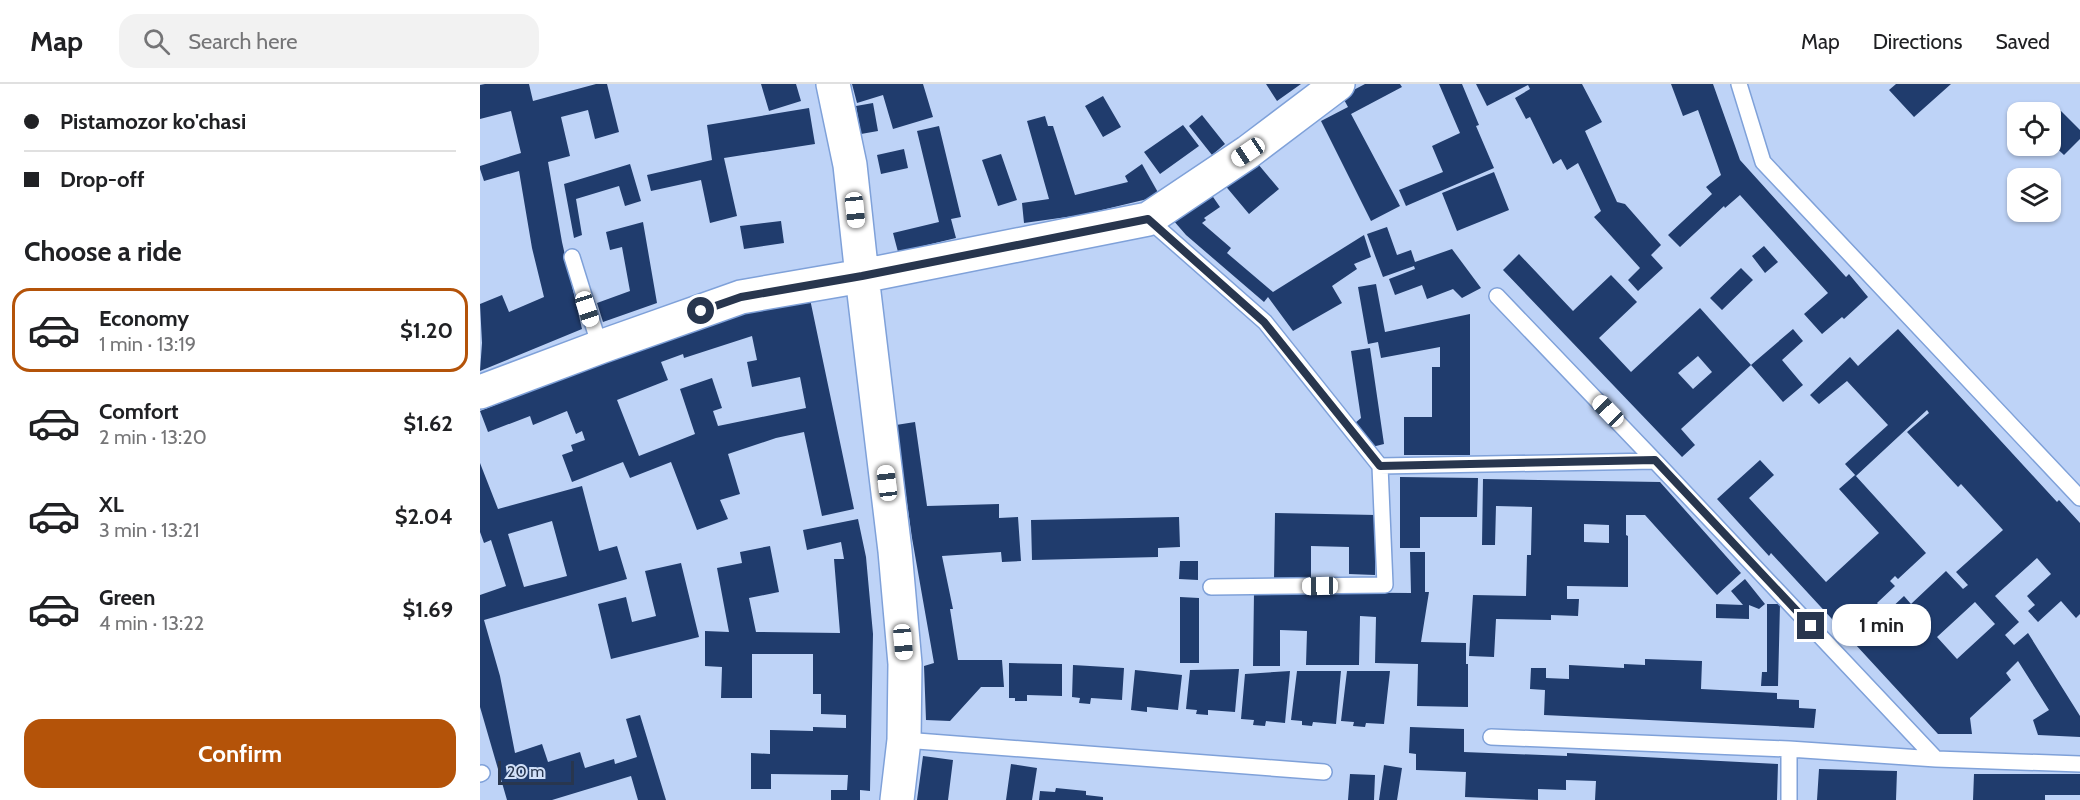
<!DOCTYPE html>
<meta charset="utf-8">
<style>
:root{--surface:#fff;--page:#f2f2f2;--text:#202124;--muted:#757577;--line:#e0e0e0;--accent:#b45309}
body{margin:0;font-family:Cabin,sans-serif;background:var(--page);color:var(--text);height:100vh;display:flex;flex-direction:column;font-size:22px;white-space:nowrap}
*{box-sizing:border-box;margin:0}
p{font-size:20px;color:var(--muted)}
.icon{flex:none;width:33px;height:33px;fill:none;stroke:currentColor;stroke-width:2;stroke-linecap:round;stroke-linejoin:round}
.map{position:relative;flex:1;overflow:hidden}
.side{display:flex;flex-direction:column;background:var(--surface);width:480px}
.side>*{flex:none}
.banner{display:grid;align-content:center;height:132px;padding:0 24px;background:var(--surface)}
.controls{position:absolute;left:1527px;top:18px;display:grid;gap:12px}
.controls a{display:grid;place-items:center;width:54px;height:54px;border-radius:12px;background:var(--surface);box-shadow:0 2px 4px #0004;font-size:30px}
.scale{position:absolute;left:18px;bottom:15px;width:76px;box-sizing:border-box;padding-left:6px;border:3px solid #28364e;border-top:0;font-size:16px;line-height:21px;white-space:nowrap;color:#28364e;-webkit-text-stroke:4px #d1e0f8;paint-order:stroke}
.end{position:absolute;width:27px;height:27px;margin:-14px;border:8px solid #28364e;background:#fff;box-shadow:0 0 0 3px #fff}
.from{border-radius:50%}
.bubble{position:absolute;height:42px;border-radius:18px;background:var(--surface);box-shadow:0 2px 4px #0004;font-size:20px;font-weight:800;line-height:42px;text-align:center}
.car{position:absolute;width:18px;height:36px;margin:-18px -9px;border-radius:8px;box-shadow:0 0 4px 2px #0007;background:linear-gradient(#fff 24%,#345 0 40%,#fff 0 76%,#345 0 86%,#fff 0)}
.banner b{display:flex;align-items:center;gap:21px;height:57px;font-size:22px}
.banner b+b{border-top:2px solid var(--line)}
.banner i{width:15px;height:15px;background:var(--text)}
ul{padding:0;list-style:none}
li{display:flex;align-items:center;gap:18px;height:84px;margin:0 12px 9px;padding:0 12px;border:3px solid transparent;border-radius:18px}
li div{flex:1}
li b{display:block;font-size:22px}
li em{font-style:normal;font-weight:800}
li.selected{border-color:var(--accent)}
li>.icon{width:54px;height:54px;stroke-width:1.5}
h2{padding:0 24px;font-size:27px;line-height:72px}
.cta{display:flex;gap:12px;margin-top:auto;padding:12px 24px}
.cta a{flex:1;height:69px;border-radius:18px;background:var(--accent);color:#fff;font-size:24px;font-weight:800;line-height:69px;text-align:center}
header{display:flex;align-items:center;gap:36px;box-sizing:border-box;height:84px;padding:0 30px;background:var(--surface);border-bottom:2px solid var(--line)}
header strong{font-size:28px}
nav{display:flex;gap:33px;margin-inline-start:auto;font-size:21px}
.search{width:420px;height:54px;background:var(--page);display:flex;align-items:center;gap:15px;box-sizing:border-box;padding:0 21px;border-radius:18px;color:var(--muted);font-size:22px}
main{display:flex;flex:1;min-height:0}
.map>svg:first-child{display:block}
</style>
<header>
<strong>Map</strong>
<div class="search"><svg class="icon" aria-label="search" viewBox="0 0 24 24"><circle cx="10" cy="10" r="6"/><path d="M15 15l6 6"/></svg>Search here</div>
<nav><a>Map</a><a>Directions</a><a>Saved</a></nav>
</header>
<main>
<section class="side">
<div class="banner">
<b><i class="from"></i>Pistamozor ko'chasi</b>
<b><i></i>Drop-off</b>
</div>
<h2>Choose a ride</h2>
<ul>
<li class="selected"><svg class="icon" aria-label="car" viewBox="0 0 24 24"><path d="M5 17H2v-5l4-1 3-4h7l3 4 3 1v5h-3M9 17h6M6 11h13"/><circle cx="7" cy="17" r="2"/><circle cx="17" cy="17" r="2"/></svg><div><b>Economy</b><p>1 min · 13:19</p></div><em>$1.20</em></li>
<li><svg class="icon" aria-label="car" viewBox="0 0 24 24"><path d="M5 17H2v-5l4-1 3-4h7l3 4 3 1v5h-3M9 17h6M6 11h13"/><circle cx="7" cy="17" r="2"/><circle cx="17" cy="17" r="2"/></svg><div><b>Comfort</b><p>2 min · 13:20</p></div><em>$1.62</em></li>
<li><svg class="icon" aria-label="car" viewBox="0 0 24 24"><path d="M5 17H2v-5l4-1 3-4h7l3 4 3 1v5h-3M9 17h6M6 11h13"/><circle cx="7" cy="17" r="2"/><circle cx="17" cy="17" r="2"/></svg><div><b>XL</b><p>3 min · 13:21</p></div><em>$2.04</em></li>
<li><svg class="icon" aria-label="car" viewBox="0 0 24 24"><path d="M5 17H2v-5l4-1 3-4h7l3 4 3 1v5h-3M9 17h6M6 11h13"/><circle cx="7" cy="17" r="2"/><circle cx="17" cy="17" r="2"/></svg><div><b>Green</b><p>4 min · 13:22</p></div><em>$1.69</em></li>
</ul>
<div class="cta"><a>Confirm</a></div>
</section>
<div class="map">
<svg width="1600" height="716" viewBox="0 0 1600 716">
<rect width="100%" height="100%" fill="#bed3f7"/>
<path fill="#203c6d" fill-rule="evenodd" d="M5,0h44l4,17 63,-17h11l12,48 -24,7 -7,-29 -27,7 9,39 -22,6 14,80 20,87 -102,42 2,-28 -2,-39 22,-9 7,17 35,-15 -12,-49 -13,-77 -35,10 -4,-12v-3l41,-13 -10,-42 -31,8v-34z
M281,0h35l5,17 -32,10z
M372,0h71l10,33 -40,12 -10,-34 -26,8z
M786,0h35l-24,17z
M885,0h35l2,3 -51,27 49,92 -29,15 -50,-100 27,-14 -6,-11z
M959,0h23l17,41 -3,1 18,42 -88,38 -7,-16 44,-18 -11,-26 28,-13z
M996,0h106l20,38 -17,9 32,71 8,2 36,41 -10,10 12,13 -25,23 -10,-11 12,-12 -46,-51 7,-6 -23,-48 -11,7 -6,-11 -8,5 -23,-47 -4,2 -11,-21 15,-9 -2,-4 -41,21z
M1191,0h42l27,76 106,117 3,-3 19,23 -24,22 -2,-2 -20,17 -18,-20 24,-21 -88,-98 -15,13 -1,-2 -44,41 -12,-12 44,-41 -6,-7 15,-12 -23,-65 -15,6z
M1416,0h55l-37,33 -25,-27z
M623,12l18,31 -18,10 -18,-31z
M393,19l5,28 -17,3 -5,-28z
M329,24l6,36 -91,14 13,58 -27,7 -9,-43 -50,11 -4,-16 65,-15 -5,-35z
M1581,27l19,19v9l-16,16 -14,-13v-21z
M722,31l23,29 -13,11 -23,-29z
M565,32l3,10h5l22,69 53,-13 -3,-6 17,-12 18,32 -79,19 -57,8 -2,-20 27,-4 -22,-78z
M703,41l16,21 -39,28 -16,-22z
M459,42l22,91 -10,2 5,19 -58,14 -5,-19 46,-11 -22,-91z
M424,65l4,19 -27,6 -4,-19z
M521,70l16,46 -19,6 -16,-46z
M773,74l26,31 -30,25 -26,-31z
M150,80l11,37 -16,5 -6,-20 -43,13 6,36 -8,3 -10,-54z
M1014,88l15,38 -52,21 -15,-38z
M731,110l9,13 -16,11 2,2 -4,3 29,25 -4,5 46,39 91,-57 7,22 -17,7 3,5 -25,17 10,17 -49,28 -25,-34 -4,5 -78,-67 -13,-15z
M301,137l3,22 -40,6 -4,-23z
M163,138l14,81 -54,19 -6,-19 33,-12 -8,-44 -12,3 -4,-18z
M907,143l10,28 14,-5 4,12 37,-13 29,39 -19,10 -9,-9 -26,10 -5,-14 -27,10 -6,-16 26,-10 -1,-3 -31,11 -16,-43z
M1284,162l14,16 -13,11 -13,-17z
M1039,170l54,57 38,-36 26,27 -38,36 32,34 69,-64 51,57 -70,64 14,16 -13,12 -179,-187zM1218,272l14,16 -19,17 -15,-16z
M1261,184l12,12 -31,30 -12,-12z
M896,200l9,48 85,-18v141h-66v-38h28v-50h8v-20l-59,11 -3,-16 -10,2 -10,-57z
M330,215l44,210 -32,7 -18,-84 -28,6 -48,16 12,40 -20,6 8,19 -31,11 -26,-68 -41,16 -7,-16 -51,20 -10,-27 11,-4 -2,-6 14,-5 -3,-9 -6,3 -9,-23 -34,14 -3,-9 -42,16 -8,-21 195,-77 73,-22zM272,252l5,24 -10,2 5,25 48,-10 6,31 -88,18 -5,-15 9,-3 -10,-30 -32,11 15,45 -56,22 -22,-56 51,-20 -7,-18 22,-8 1,4z
M1313,245l10,12 -21,19 21,25 -20,17 -32,-37z
M1418,245l159,173 2,-2 21,23v91l-4,4 -15,-17 -23,21 -10,-11 7,-6 -8,-9 24,-22 -14,-16 -42,38 24,26 -14,13 9,10 14,-12 52,83v21l-42,-2 -5,-15 16,-10 -31,-49 -12,12 5,7 -41,38 2,16h-34l-167,-181 -2,3 -52,-57 43,-39 14,15 -25,23 77,84 53,-49 -40,-44 16,-14 71,78 -28,26 -3,-3 -5,5 5,5 -18,17 9,10 18,-17 7,8 35,-33 17,18 5,-4 -12,-13 47,-42 -42,-46 -3,3 -51,-55 22,-19 -2,-3 -71,66 -11,-12 43,-39 -41,-44 -28,23 -9,-9 40,-38 8,9zM1495,518l20,22 -38,35 -20,-22z
M890,264l14,96 -12,3 -17,-24 6,-5 -10,-67z
M435,338l12,84 72,-2v14l19,-1 3,44 -19,1 -1,-10 -59,4 11,53h-3l8,51h44l2,27h-23l-31,34 -24,-1 -2,-54 10,-3 -22,-125 -16,-113z
M0,379l18,46 84,-23 17,65 18,-5 10,33 -143,41 16,56 15,77 27,-9 6,18 32,-10 5,16 29,-9 1,5 22,-7 -11,-38 14,-4 26,85h-28l-7,-24 -79,24h-45l-27,-93v-112l26,-9 -15,-46 -7,3 -4,-11zM72,437l15,55 -43,11 -16,-53z
M920,393l78,1 -1,39h-57v31h-20z
M1003,395l177,3 81,91 -24,22 -72,-80h-19v20l2,1v51l-61,-1v13h12l-1,17 -27,-1v5l-55,-1 -2,38 -25,-1 4,-61 53,1 1,-41h4l1,-48 -36,-1 -1,39h-13zM1104,440l25,1v18l-25,-1z
M795,429l101,2 -1,60 -26,-1v-27l-38,-1v33h-37z
M699,433l1,30 -22,1v9l-126,3 -1,-40z
M378,435l8,38 7,77 -3,157 -10,-1v10h-29v-10h16l1,-15 -77,-1v15h-20v-36l19,1v-24l43,1v-4l33,1v-13l-25,-1v-20h-8v-40h-61v44h-31l1,-31 -17,-1v-35l24,1 -12,-64 25,-5 -2,-11 30,-6 9,46 -30,6 7,34 84,1 -6,-74h10l-3,-17 -34,8 -4,-20z
M930,468h15v40h4l-8,50 45,1v21h2v43l-51,-1 1,-42 -43,-1 1,-46 -16,-1 -1,49h-53l1,-34 -27,-1v36h-27l1,-74 157,1z
M700,477h18v19l-19,-1z
M201,479l18,74 -88,22 -13,-55 28,-7 6,25 24,-6 -11,-45z
M1265,495l20,25 -6,5 -10,-4v14l-33,-1v-14l27,1 -12,-14z
M700,513l19,1v65h-19z
M1287,520h13l-2,82h-17l1,-14h5z
M1165,575l57,2 -1,28 76,4v6l22,1v8l17,1 -2,19 -270,-13 1,-25 -15,-1 1,-21h15v10l23,1v-14l55,3v-4l21,1z
M529,579l53,1v32l-35,-1v6h-12v-3h-6z
M593,581l51,3 -2,32 -31,-2 -1,6 -11,-1 1,-5 -8,-1z
M759,585l-4,43 -27,-2v5l-12,-1 1,-4 -11,-1 4,-39z
M655,586l47,5 -4,35 -31,-3v5l-16,-2z
M810,587l-5,52 -19,-2 -1,5 -12,-1 1,-5 -13,-1 4,-45z
M817,587h44l-5,53 -23,-2 -1,4 -10,-1v-4l-11,-1z
M867,587h43l-6,53 -18,-1 -1,4 -12,-1 1,-4 -13,-1z
M930,643l54,2v23l103,4v-3l211,11 -1,36h-182l1,-19 -30,-1v10l-28,-1v11l-73,-3 1,-25 -50,-2v-16l-7,-1z
M443,672l30,4 -5,40h-31z
M531,680l26,4 -5,32h-26z
M904,681l18,3 -5,32h-18z
M1339,685l78,2 -1,29h-79z
M870,690l25,1 -1,25h-26z
M1494,690h106v21h-35v5h-72z
M576,704l30,3v4l17,2v3h-64l1,-9 15,1z"/>
<g fill="none" stroke-linecap="round" stroke-linejoin="round">
<defs>
<path id="lane" d="M1259,0l24,78 317,336
M668,135l117,103 115,144 275,-5 281,298
M92,173l28,90
M1017,212l158,165
M731,503l174,-2 -5,-119
M1011,653l298,12 147,10 144,5
M424,656l420,32
M0,690l2,-1
M1309,716v-51"/>
<path id="secondary" d="M353,0l17,81 12,111 33,275 10,113 -1,76 -7,60
M0,308l120,-45 141,-50 121,-21 286,-57 100,-67 90,-68"/>
</defs>
<use href="#lane" stroke="#7fa1d9" stroke-width="18"/>
<use href="#secondary" stroke="#7fa1d9" stroke-width="36"/>
<use href="#lane" stroke="#fff" stroke-width="15"/>
<use href="#secondary" stroke="#fff" stroke-width="33"/>
</g>
<g fill="none" stroke-linecap="round" stroke-linejoin="round">
<path stroke="#28364e" stroke-width="8" d="M221,227l40,-14 121,-21 286,-57 116,103 116,144 275,-6 156,166"/>
</g>
</svg>
<div class="controls">
<a><svg class="icon" aria-label="locate" viewBox="0 0 24 24"><circle cx="12" cy="12" r="6"/><path d="M12 2v4M12 18v4M2 12h4M18 12h4"/></svg></a>
<a><svg class="icon" aria-label="layers" viewBox="0 0 24 24"><path d="M12 4l9 5-9 5-9-5zM3 14l9 5 9-5"/></svg></a>
</div>
<div class="scale">20 m</div>
<i class="end from" style="left:221px;top:227px"></i>
<i class="end" style="left:1331px;top:542px"></i>
<div class="bubble" style="left:1352px;top:520px;width:99px">1 min</div>
<i class="car" style="left:768px;top:68px;rotate:236deg"></i>
<i class="car" style="left:375px;top:126px;rotate:174deg"></i>
<i class="car" style="left:107px;top:225px;rotate:162deg"></i>
<i class="car" style="left:1128px;top:327px;rotate:316deg"></i>
<i class="car" style="left:407px;top:399px;rotate:353deg"></i>
<i class="car" style="left:840px;top:502px;rotate:269deg"></i>
<i class="car" style="left:423px;top:558px;rotate:175deg"></i>
</div>
</main>
